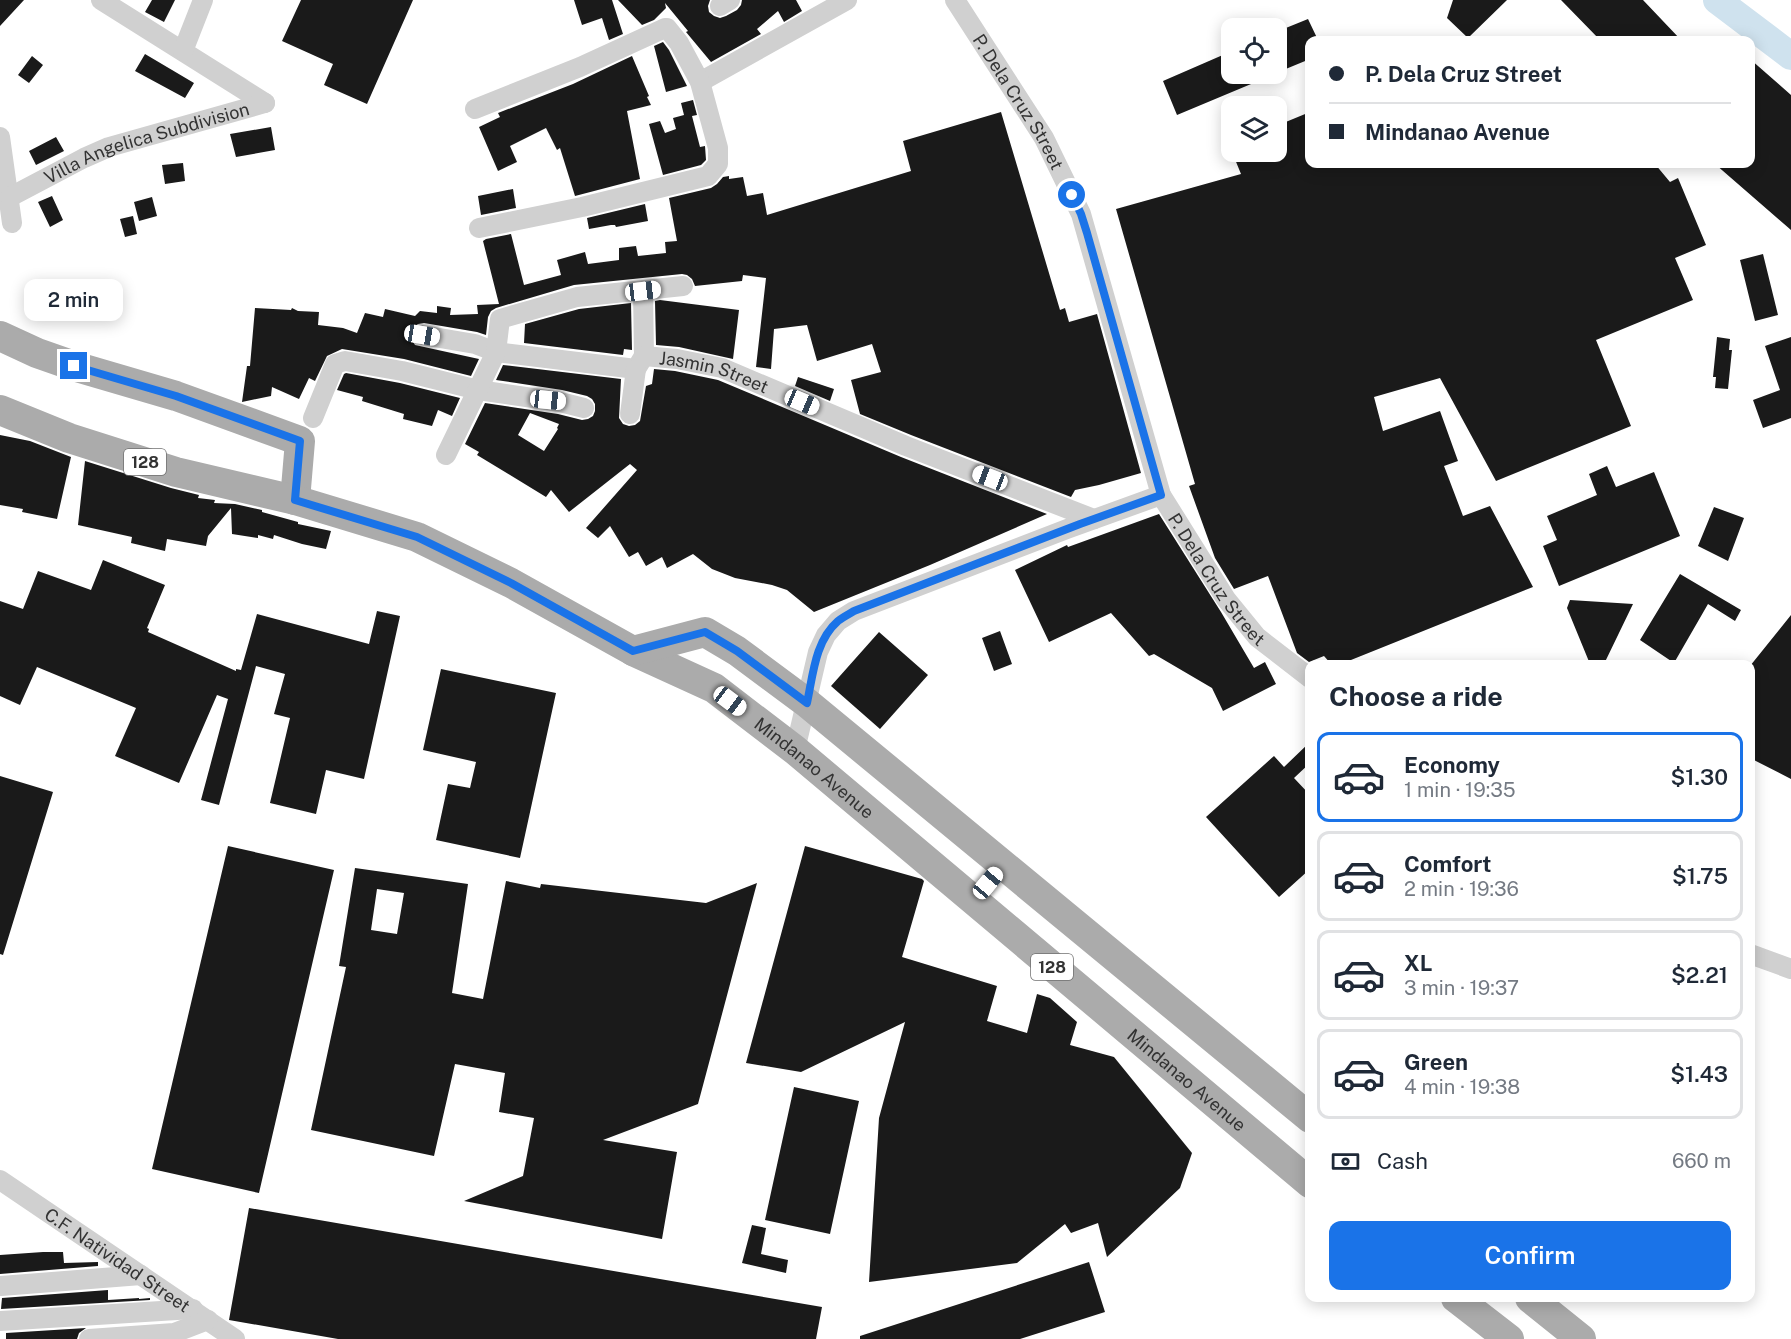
<!DOCTYPE html>
<meta charset="utf-8">
<style>
:root{--surface:#fff;--page:#f6f6f7;--text:#1f2937;--muted:#747a83;--line:#e0e1e3;--accent:#1a73e8}
body{margin:0;font-family:"Public Sans",sans-serif;background:var(--page);color:var(--text);height:100vh;display:flex;flex-direction:column;font-size:22px;white-space:nowrap}
*{box-sizing:border-box;margin:0}
p{font-size:20px;color:var(--muted)}
.icon{flex:none;width:33px;height:33px;fill:none;stroke:currentColor;stroke-width:2;stroke-linecap:round;stroke-linejoin:round}
.map{position:relative;flex:1;overflow:hidden}
.panel{position:absolute;left:1305px;top:660px;width:450px;height:642px;display:flex;flex-direction:column;background:var(--surface);border-radius:12px;box-shadow:0 3px 15px #0003}
.panel>*{flex:none}
.top-card{position:absolute;left:1305px;top:36px;width:450px;height:132px;border-radius:12px;box-shadow:0 3px 15px #0003;display:grid;align-content:center;height:132px;padding:0 24px;background:var(--surface)}
.fabs{position:absolute;left:1221px;top:18px;display:grid;gap:12px}
.fabs a{display:grid;place-items:center;width:66px;height:66px;border-radius:12px;background:var(--surface);box-shadow:0 3px 15px #0003;font-size:30px}
.end{position:absolute;width:27px;height:27px;margin:-14px;border:8px solid #1a73e8;background:#fff;box-shadow:0 0 0 3px #fff}
.from{border-radius:50%}
.bubble{position:absolute;height:42px;border-radius:12px;background:var(--surface);box-shadow:0 3px 15px #0003;font-size:20px;font-weight:600;line-height:42px;text-align:center}
.car{position:absolute;width:18px;height:36px;margin:-18px -9px;border-radius:8px;box-shadow:0 0 4px 2px #0007;background:linear-gradient(#fff 24%,#345 0 40%,#fff 0 76%,#345 0 86%,#fff 0)}
.top-card b{display:flex;align-items:center;gap:21px;height:57px;font-size:22px}
.top-card b+b{border-top:2px solid var(--line)}
.top-card i{width:15px;height:15px;background:var(--text)}
ul{padding:0;list-style:none}
li{display:flex;align-items:center;gap:18px;height:90px;margin:0 12px 9px;padding:0 12px;border:3px solid var(--line);border-radius:12px}
li div{flex:1}
li b{display:block;font-size:22px}
li em{font-style:normal;font-weight:600}
li.on{border-color:var(--accent)}
li>.icon{width:54px;height:54px;stroke-width:1.5}
h2{padding:0 24px;font-size:27px;line-height:72px}
.pay{display:flex;align-items:center;gap:15px;height:66px;padding:0 24px;font-size:22px}
.pay p{margin-inline-start:auto}
.action{display:flex;gap:12px;margin-top:auto;padding:12px 24px}
.action a{flex:1;height:69px;border-radius:12px;background:var(--accent);color:#fff;font-size:24px;font-weight:600;line-height:69px;text-align:center}
.map>svg:first-child{display:block}
</style>
<div class="map">
<svg width="1791" height="1339" viewBox="0 0 1791 1339">
<rect width="100%" height="100%" fill="#fff"/>
<g fill="none" stroke-linecap="round" stroke-linejoin="round">
<path stroke="#cfe2ee" stroke-width="28" d="M1717,0l74,56"/>
</g>
<path fill="#1a1a1a" fill-rule="evenodd" d="M0,0h24l-24,26z
M152,0h23l-11,22 -19,-10z
M301,0h112l-46,104 -43,-19 9,-21 -51,-23z
M574,0h38l11,34 -14,6 -7,-22 -20,7z
M618,0h92l-2,6 1,6 5,4 6,2 6,-2 11,-6 4,-5 1,-5h54l6,11 -18,11 -6,-11 -21,18 4,5 -50,28 -25,-30 2,-1 -23,-28 1,5 -12,12 -12,5z
M1453,0h54l-39,38 -21,-20z
M1561,0h82l38,40h-81z
M1308,19l10,21h-8v19l-34,14v-41z
M663,42l6,8 18,36 -21,6 -12,-46z
M1232,51v23h43l-98,41 -14,-34z
M145,54l49,29 -9,15 -50,-27z
M32,56l11,9 -14,18 -11,-8z
M632,56l17,40 -2,1 4,8 -24,6 13,68 -65,17 -15,-48 -3,2 -11,-22 -36,18 7,16 -19,9 -19,-44 21,-10 -2,-4 75,-29z
M1750,59l41,36v135l-76,-66h35z
M693,100l4,15 -5,1 8,31 5,-1 1,14 -5,5 -38,10 -14,-51 11,-3 5,12 11,-4 -3,-11 11,-3 -3,-12z
M1001,112l59,198 5,-2 4,14 28,-8 44,159 -42,12 -24,5 -4,7 -160,-62 -51,-21 -9,-34 30,-8 -9,-28 -55,17 -10,-36 -33,4 -3,40 -15,-2 10,-89 -23,-3 -1,6 -47,5 -3,-7 -5,-4 -5,-1 -108,11 -78,23 -5,3 -3,6 -2,18 -9,-3 -53,-9 -6,1 -5,3 -3,5 1,7 4,6 64,14 -8,17 -67,-17 -62,-10 -15,7 -12,25 -6,-3 -10,21 -27,-12 -1,9 -29,6 5,-36h3l5,-58 36,2 1,-2 6,3 21,1 -1,13 25,3 14,5 8,-20 18,4 2,-8 30,7 5,-5 17,2v-7l14,2 -1,7 28,-1 -1,-9 22,-1 -16,-63 3,-2 25,-5 13,51 37,-10 -4,-15 28,-8 3,12 31,-4v-12l17,-2 2,10 28,-3 -1,-11 12,-1 -8,-43 42,-10 6,-4 6,-7 6,-1v3l14,-2 4,19 16,-3 4,22 144,-44 -8,-30z
M1310,112v52h345l15,18 8,-4 28,67 -31,13 18,42 -97,40 35,86 -135,55 -56,-103 -66,19 9,34 57,-20 18,50 -14,5 19,50 27,-10 43,81 -192,77h-10l-7,-8 -15,6 -12,-9 -29,-77 -34,13 -19,-31 -26,-72 6,-2 -79,-275 125,-35 -9,-22h44v-26z
M271,127l4,23 -39,7 -6,-23z
M56,137l8,14 -28,14 -7,-14z
M183,163l2,18 -20,3 -3,-19z
M513,189l3,19 -35,7 -3,-19z
M52,196l11,24 -13,7 -12,-25z
M152,197l5,19 -18,5 -5,-19z
M645,204l3,17 -32,6 -1,-2h-4l-22,4 -2,-11z
M133,216l4,18 -12,3 -5,-18z
M1763,254l15,61 -23,6 -15,-61z
M660,300l79,10 -6,49 -54,-12 -23,-2 -1,-44z
M631,303l1,47 -8,-1 -1,6 -99,-12 1,-19 54,-15z
M1717,337l13,2 -1,11h3l-4,39 -13,-1 1,-11h-3z
M1791,337v81l-28,10 -10,-28 27,-10 -15,-44z
M503,365l118,14 -2,39 4,6 6,2 6,-1 5,-4 6,-35 6,-2 2,-15 21,2 43,9 183,77 146,57 -117,51 -116,47 -27,-22 -15,-5 -37,-7 -23,-9 -19,-15 -26,14 -5,-11 -16,9 -8,-14 -9,5 -19,-31 -12,12 -12,-10 51,-58 -7,-6 -61,48 -18,-22 -5,7 -69,-42 2,-3 -14,-8 20,-41 73,11 24,6 6,-1 5,-3 2,-5v-7l-3,-5 -5,-3 -25,-6 -66,-10zM530,413l29,11 -2,4 1,1 -14,22 -26,-16z
M346,373l54,10 60,15 -8,18 -14,-6 -6,16 -29,-7 1,-5 -42,-13 1,-4 -26,-7 7,-16z
M798,377l36,12 -4,12 -35,-15z
M0,435l30,6 41,16 -14,62 -35,-7 1,-3 -23,-4z
M85,461l86,27 28,7 -1,3 17,2 -1,3 21,1 27,6v2l36,10v2l33,7 -5,18 -24,-5 -28,-9 -1,4 -15,-4v3l-26,-4 -1,-26 -23,28 -2,10 -39,-7 -2,12 -34,-8 1,-6 -54,-12z
M1607,466l9,21 38,-15 26,64 -121,50 -16,-40 14,-6 -10,-24 50,-21 -8,-21z
M1714,507l30,11 -16,43 -30,-15z
M1159,514l62,98 33,56 11,-6 11,22 -53,27 -11,-23 -58,-34 -5,2 -38,-43 -62,29 -34,-72 52,-25 1,2z
M103,560l62,25 -18,43 2,1 -1,3 88,39v-2l5,1 16,-56 112,30 8,-33 23,5 -36,163 -38,-9 -10,44 -46,-11 20,-85 -16,-4 11,-40 -29,-8 -37,139 -18,-5 27,-101 -11,-4 -38,88 -64,-27 21,-48 -99,-41 -17,38 -20,-9v-95l23,8 15,-38 53,19z
M1680,574l61,36 -6,11 -27,-17 -34,59 -34,-23z
M1570,600l63,4 -29,60h-14l-23,-56z
M1791,615v164l-41,-21v-92z
M1000,631l12,33 -18,7 -12,-33z
M879,632l49,43 -48,54 -49,-43z
M441,669l115,24 -36,165 -84,-18 12,-56 22,4 6,-26 -53,-12z
M1310,742v21l-16,15 16,17v74l-31,28 -73,-80 68,-61 10,11z
M0,776l53,16 -50,163 -3,-1z
M228,846l106,24 -75,323 -107,-24z
M805,846l117,33 2,2 -22,76 95,29 -10,35 40,12 10,-39 13,4 27,24 -7,23 44,12 78,96 -12,35 -73,69 -9,-34 -27,10 -6,-9 -48,39 -148,19 10,-164 26,-96 -104,50 -55,-9z
M355,868l113,16 -16,109 31,6 23,-118 34,7 1,-4 165,19 51,-20 -59,221 -95,36 74,12 -15,87 -198,-38 59,-25 11,-58 -35,-6 6,-39 -50,-9 -21,92 -123,-26 35,-163 -7,-1zM377,889l27,4 -7,41 -26,-4z
M794,1087l65,14 -29,133 -65,-14z
M249,1208l573,99 -6,32h-478l-109,-19z
M752,1225l14,3 -5,26 27,6 -2,13 -44,-10z
M43,1252h20l1,11 34,-1v4l-98,8v-19z
M1089,1262l16,50 -85,27h-160v-3z
M108,1290v10l31,-2v1l11,-1v2l-149,9 1,-11z
M86,1328l-7,5 -2,6h-71v-6z"/>
<g fill="none" stroke-linecap="round" stroke-linejoin="round">
<g stroke="#d0d0d0" stroke-width="20">
<path d="M101,0l164,103"/>
<path id="s1" d="M955,0l89,138 37,76 80,281 65,104 31,38 53,41"/>
<path d="M720,6l10,-6"/>
<path d="M183,51l20,-51"/>
<path d="M700,82l147,-82"/>
<path d="M475,109l105,-42 85,-39h2l12,15 21,39 18,66v16l-10,12 -126,31 -103,21"/>
<path d="M0,137l12,86"/>
<path id="s2" d="M10,197l74,-39 25,-11 156,-44"/>
<path d="M643,291l1,65"/>
<path d="M422,335l53,9 21,8 140,17 8,-13"/>
<path id="s3" d="M644,356l33,3 45,9 184,78 188,73"/>
<path d="M630,414l6,-45"/>
<path d="M313,418l22,-54 10,-3 57,10 76,19 82,12 24,6"/>
<path d="M446,455l50,-103 4,-33 77,-22 106,-11"/>
<path d="M795,750l23,-98 8,-17 12,-14 16,-10 213,-82 94,-34"/>
<path d="M1750,954l41,15"/>
<path id="s4" d="M0,1180l235,159"/>
<path d="M1,1286l140,-11"/>
<path d="M0,1321l193,-12"/>
<path d="M89,1339l85,-6 34,-13"/>
</g>
<g stroke="#ababab" stroke-width="30">
<path d="M0,336l37,17 40,14 99,29 124,45 -5,59"/>
<path id="s5" d="M0,410l69,28 107,34 119,28 122,37 94,46 122,68 81,37 81,62 515,433"/>
<path d="M633,651l72,-19 32,19 70,52 503,415"/>
<path d="M1456,1298l53,41"/>
<path d="M1530,1298l51,41"/>
</g>
</g>
<g fill="none" stroke-linecap="round" stroke-linejoin="round">
<path stroke="#1a73e8" stroke-width="8" d="M74,366l102,30 124,45 -5,59 122,37 94,46 122,68 72,-19 32,19 70,52c6,-28 8,-62 31,-82 5,-4 11,-7 16,-10l226,-87 81,-29 -74,-262 -6,-19 -9,-19"/>
</g>
<g text-anchor="middle" dominant-baseline="central" stroke-width="6" stroke-linejoin="round" paint-order="stroke">
<g fill="#fff" stroke="#707070" stroke-width="1.5">
<rect x="124" y="449" width="42" height="26" rx="4.5"/>
<rect x="1031" y="954" width="42" height="26" rx="4.5"/>
</g>
<g font-size="16" font-weight="bold" fill="#333">
<text x="145" y="462">128</text>
<text x="1052" y="967">128</text>
</g>
<g font-size="18" fill="#333" stroke="#fff">
<text stroke="none"><textPath href="#s1" startOffset="120">P. Dela Cruz Street</textPath></text>
<text stroke="none"><textPath href="#s2" startOffset="148">Villa Angelica Subdivision</textPath></text>
<text stroke="none"><textPath href="#s3" startOffset="72">Jasmin Street</textPath></text>
<text stroke="none"><textPath href="#s1" startOffset="642">P. Dela Cruz Street</textPath></text>
<text stroke="none"><textPath href="#s5" startOffset="898">Mindanao Avenue</textPath></text>
<text stroke="none"><textPath href="#s5" startOffset="1384">Mindanao Avenue</textPath></text>
<text stroke="none"><textPath href="#s4" startOffset="142">C.F. Natividad Street</textPath></text>
</g>
</g>
</svg>
<div class="fabs">
<a><svg class="icon" aria-label="locate" viewBox="0 0 24 24"><circle cx="12" cy="12" r="6"/><path d="M12 2v4M12 18v4M2 12h4M18 12h4"/></svg></a>
<a><svg class="icon" aria-label="layers" viewBox="0 0 24 24"><path d="M12 4l9 5-9 5-9-5zM3 14l9 5 9-5"/></svg></a>
</div>
<i class="end from" style="left:1072px;top:195px"></i>
<i class="end" style="left:74px;top:366px"></i>
<div class="bubble" style="left:24px;top:279px;width:99px">2 min</div>
<i class="car" style="left:643px;top:291px;rotate:83deg"></i>
<i class="car" style="left:422px;top:335px;rotate:99deg"></i>
<i class="car" style="left:548px;top:400px;rotate:96deg"></i>
<i class="car" style="left:802px;top:402px;rotate:113deg"></i>
<i class="car" style="left:990px;top:478px;rotate:291deg"></i>
<i class="car" style="left:730px;top:701px;rotate:127deg"></i>
<i class="car" style="left:988px;top:883px;rotate:40deg"></i>
<div class="top-card">
<b><i class="from"></i>P. Dela Cruz Street</b>
<b><i></i>Mindanao Avenue</b>
</div>
<section class="panel">
<h2>Choose a ride</h2>
<ul>
<li class="on"><svg class="icon" aria-label="car" viewBox="0 0 24 24"><path d="M5 17H2v-5l4-1 3-4h7l3 4 3 1v5h-3M9 17h6M6 11h13"/><circle cx="7" cy="17" r="2"/><circle cx="17" cy="17" r="2"/></svg><div><b>Economy</b><p>1 min · 19:35</p></div><em>$1.30</em></li>
<li><svg class="icon" aria-label="car" viewBox="0 0 24 24"><path d="M5 17H2v-5l4-1 3-4h7l3 4 3 1v5h-3M9 17h6M6 11h13"/><circle cx="7" cy="17" r="2"/><circle cx="17" cy="17" r="2"/></svg><div><b>Comfort</b><p>2 min · 19:36</p></div><em>$1.75</em></li>
<li><svg class="icon" aria-label="car" viewBox="0 0 24 24"><path d="M5 17H2v-5l4-1 3-4h7l3 4 3 1v5h-3M9 17h6M6 11h13"/><circle cx="7" cy="17" r="2"/><circle cx="17" cy="17" r="2"/></svg><div><b>XL</b><p>3 min · 19:37</p></div><em>$2.21</em></li>
<li><svg class="icon" aria-label="car" viewBox="0 0 24 24"><path d="M5 17H2v-5l4-1 3-4h7l3 4 3 1v5h-3M9 17h6M6 11h13"/><circle cx="7" cy="17" r="2"/><circle cx="17" cy="17" r="2"/></svg><div><b>Green</b><p>4 min · 19:38</p></div><em>$1.43</em></li>
</ul>
<div class="pay"><svg class="icon" aria-label="cash" viewBox="0 0 24 24"><path d="M3 7h18v10H3z"/><circle cx="12" cy="12" r="2"/></svg>Cash<p>660 m</p></div>
<div class="action"><a>Confirm</a></div>
</section>
</div>
